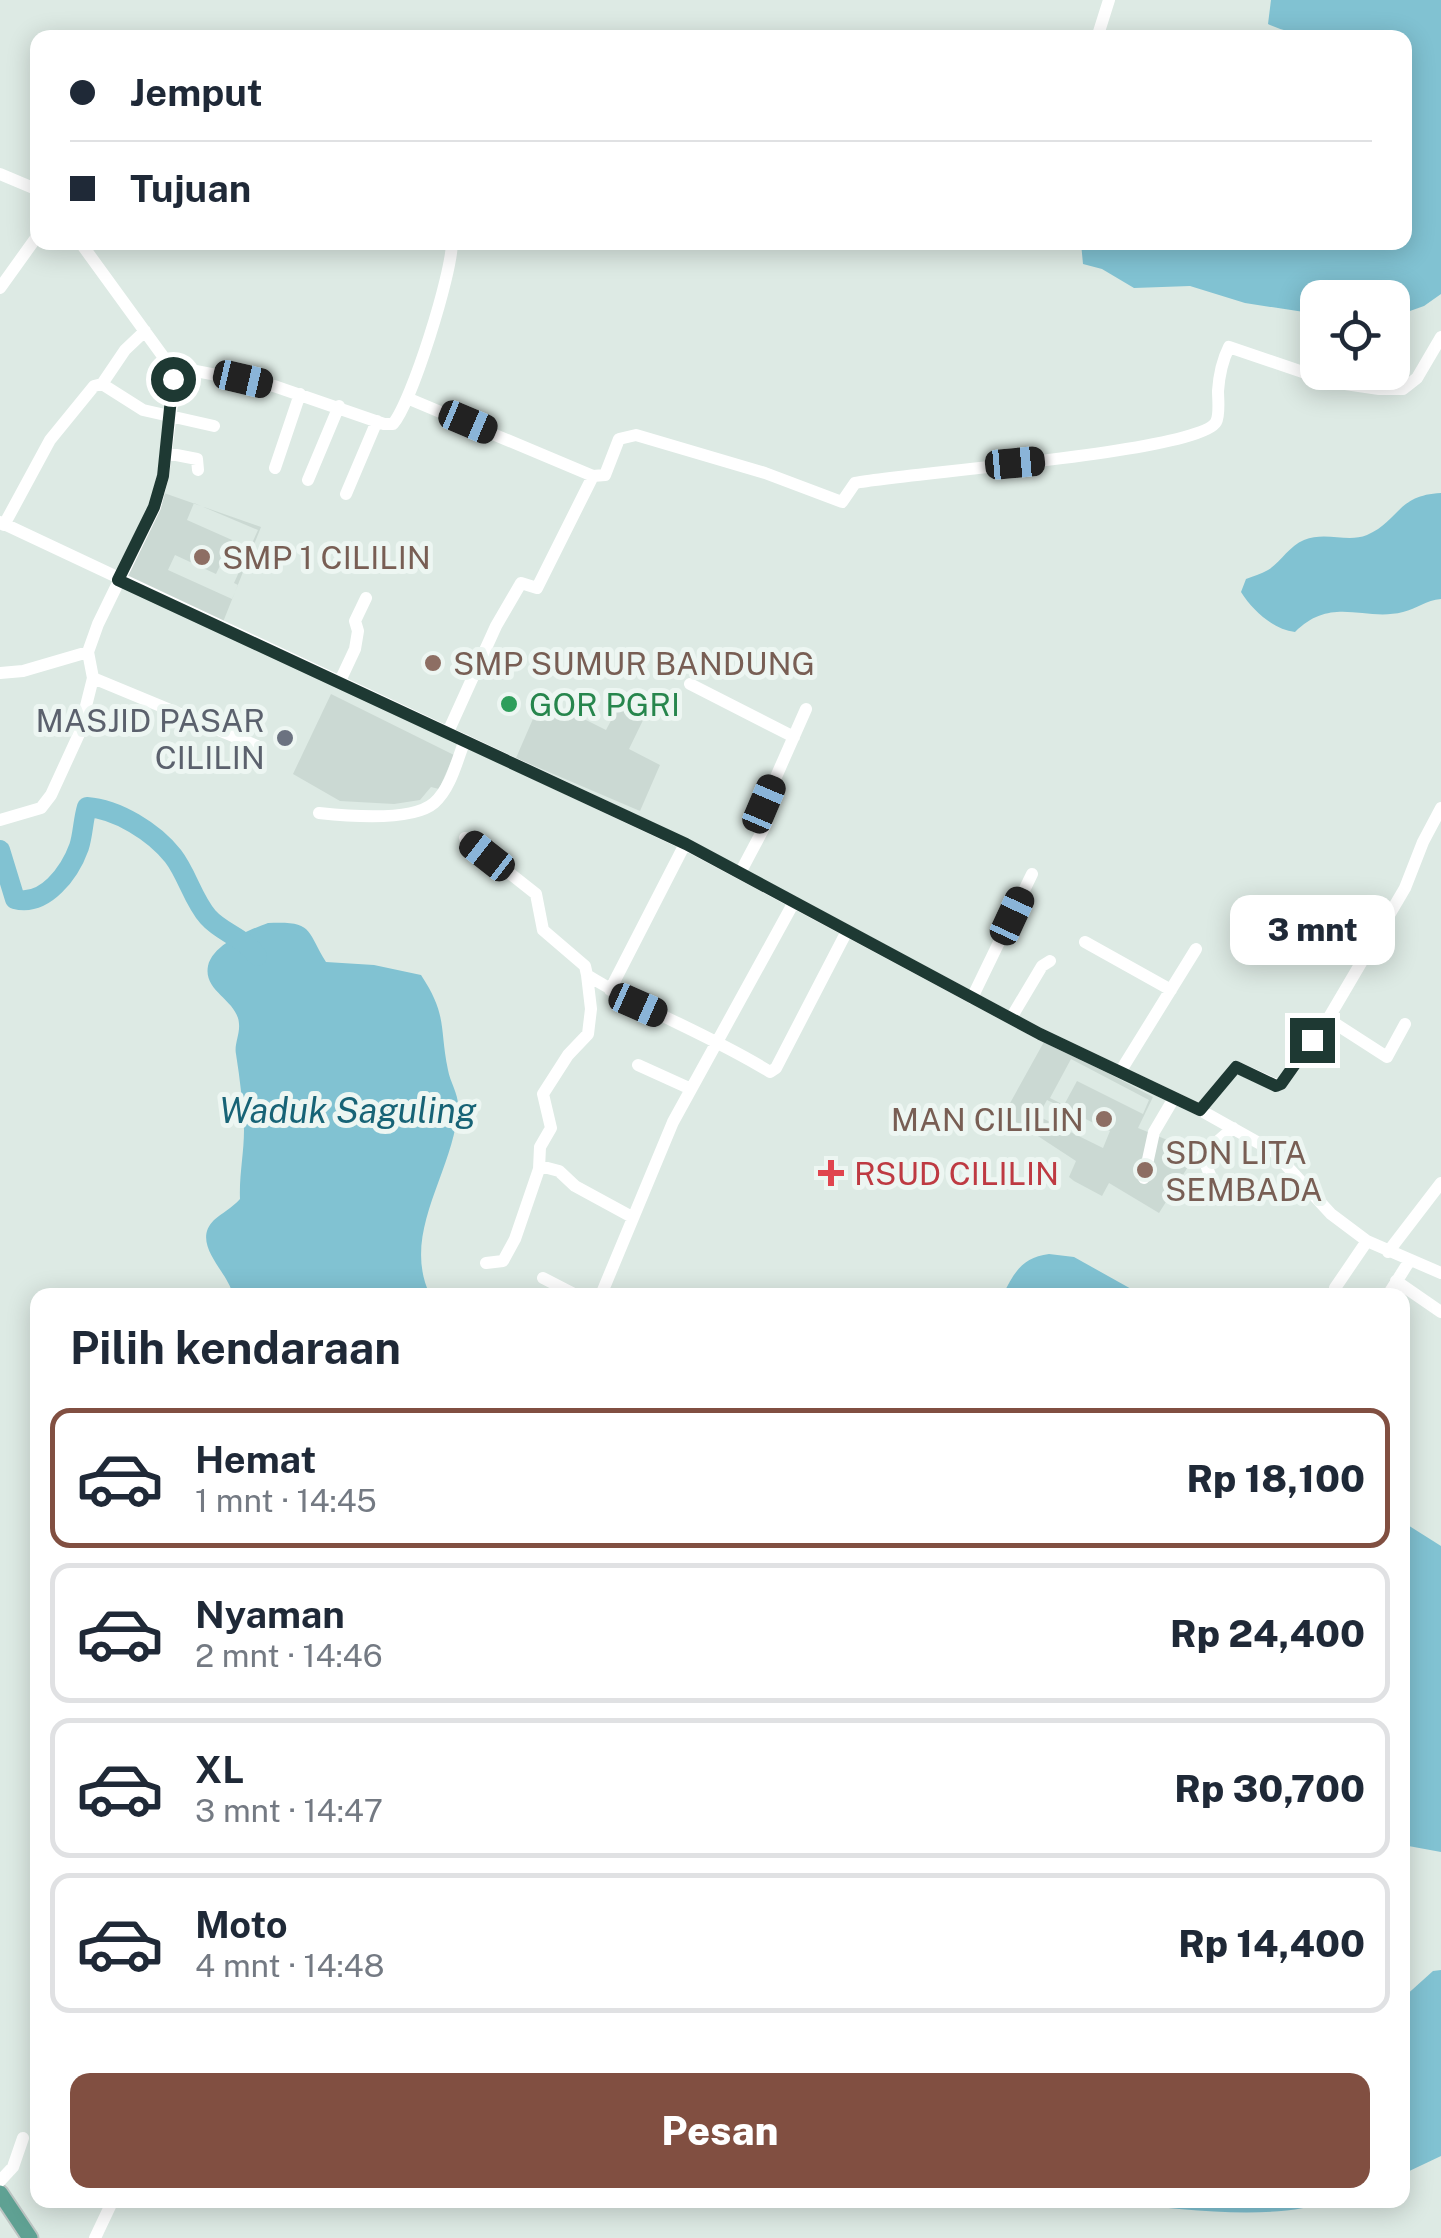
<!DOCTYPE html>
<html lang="id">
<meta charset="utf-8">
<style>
:root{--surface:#fff;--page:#f2f2f3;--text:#1f2937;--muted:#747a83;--line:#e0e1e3;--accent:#814f41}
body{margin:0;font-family:"Public Sans",sans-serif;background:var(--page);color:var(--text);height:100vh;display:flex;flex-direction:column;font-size:38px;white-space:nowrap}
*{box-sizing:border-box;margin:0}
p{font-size:32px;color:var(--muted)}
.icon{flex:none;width:55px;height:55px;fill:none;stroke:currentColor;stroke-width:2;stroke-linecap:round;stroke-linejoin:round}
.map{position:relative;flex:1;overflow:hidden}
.sheet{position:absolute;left:30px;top:1288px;width:1380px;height:920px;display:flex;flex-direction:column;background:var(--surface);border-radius:20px;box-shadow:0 5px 25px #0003}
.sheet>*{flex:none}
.hud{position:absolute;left:30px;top:30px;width:1382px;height:220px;border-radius:20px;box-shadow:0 5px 25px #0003;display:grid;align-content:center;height:220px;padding:0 40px;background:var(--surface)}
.buttons{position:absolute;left:1300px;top:280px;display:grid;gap:20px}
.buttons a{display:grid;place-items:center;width:110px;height:110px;border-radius:20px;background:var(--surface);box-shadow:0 5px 25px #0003;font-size:50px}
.end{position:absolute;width:45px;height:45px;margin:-22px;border:12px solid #1e3933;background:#fff;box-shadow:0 0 0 5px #fff}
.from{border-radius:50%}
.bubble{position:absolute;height:70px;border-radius:20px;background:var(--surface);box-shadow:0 5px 25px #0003;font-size:32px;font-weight:800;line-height:70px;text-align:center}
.car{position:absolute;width:30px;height:60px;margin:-30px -15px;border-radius:12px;box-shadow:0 0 8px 2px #0007;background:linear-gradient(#222 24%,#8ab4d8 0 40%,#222 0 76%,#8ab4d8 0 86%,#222 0)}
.hud b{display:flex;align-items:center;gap:35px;height:95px;font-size:38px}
.hud b+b{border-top:2px solid var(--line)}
.hud i{width:25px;height:25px;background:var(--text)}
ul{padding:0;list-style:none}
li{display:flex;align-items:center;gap:30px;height:140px;margin:0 20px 15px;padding:0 20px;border:5px solid var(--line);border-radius:20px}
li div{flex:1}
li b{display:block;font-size:38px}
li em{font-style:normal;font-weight:800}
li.active{border-color:var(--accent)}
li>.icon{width:90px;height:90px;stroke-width:1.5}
h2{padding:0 40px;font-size:45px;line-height:120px}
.cta{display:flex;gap:20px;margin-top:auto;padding:20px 40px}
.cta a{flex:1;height:115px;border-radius:20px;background:var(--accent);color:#fff;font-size:40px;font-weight:800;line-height:115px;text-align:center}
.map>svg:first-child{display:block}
</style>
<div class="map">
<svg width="1441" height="2238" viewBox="0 0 1441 2238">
<rect width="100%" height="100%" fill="#ddeae4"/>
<path fill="#cbd9d3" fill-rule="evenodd" d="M164,493l97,34 -38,95 -100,-46zM194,503l64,27 -24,53 4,2 -6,14 -64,-29 7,-15 41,19 16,-34 -45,-20z
M331,694l123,61 -15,34 -8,-2 -11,13 -26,4 -54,-3 -47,-27z
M542,698l64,32 16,-30 24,14 -17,35 31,16 -20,46 -124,-53z
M1045,1040l108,57 -15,31 39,16 -5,6 19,12 -32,51 -50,-30 -7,13 -28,-15 -5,-4 7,-16 -72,-47zM1071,1059l78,41 -6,14 -66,-33 -13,24 -14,-7zM1047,1100l63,31 -7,17 -65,-32z"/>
<path fill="#81c2d2" d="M1271,0h170v294l-17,12 -31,11 -1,-19h-74l-1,16 -72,-11 -55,-17 -56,2 -32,-19 -19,-5 -2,-21 324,-1v-115l4,-10 -4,-7v-72c-46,0 -95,5 -137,-14z
M1441,493v106c-15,1 -24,10 -38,13 -39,10 -71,-17 -108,20 -22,-3 -42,-21 -54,-40l5,-13c7,-3 15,-5 22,-9 13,-8 21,-24 36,-30 22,-9 43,3 63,-5 32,-14 30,-40 74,-42z
M268,923c46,-2 38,7 58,39l48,3 47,10c27,41 18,52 27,95 2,12 11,25 10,37 -3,64 -58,125 -28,188h-197c-5,-24 -43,-51 -19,-75 8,-7 18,-12 26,-21 -1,-23 4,-46 4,-69 -1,-25 -4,-51 -8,-76 -2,-9 4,-20 3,-30 -1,-24 -36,-32 -31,-58 5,-22 41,-36 60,-43z
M1049,1254l25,3 68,38h-139c11,-23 20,-38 46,-41z
M1403,1522l38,24v306l-38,-7z
M1441,1970v186l-38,18v-176l30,-27z
M1108,2200h228c-70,23 -147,8 -218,4z"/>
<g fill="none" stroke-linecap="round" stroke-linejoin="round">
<path stroke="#81c2d2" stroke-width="20" d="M0,850l15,49c30,8 55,-27 64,-52 4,-12 4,-27 8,-40 30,2 67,25 86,49 14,18 20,44 35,61 14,16 37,21 49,39"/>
<defs>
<path id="major" d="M0,2193l30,45"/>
</defs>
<use href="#major" stroke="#bcc4c2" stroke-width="19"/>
<path stroke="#fff" stroke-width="12" d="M1097,38l12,-38
M0,174l38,16
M0,288l38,-53
M170,366l104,20 110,38h9c19,-23 59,-150 59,-182
M102,384l41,26 71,16
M407,398l186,78 12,-1 14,-36 17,-4 129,38 77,29 13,-19c50,-10 345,-31 361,-61 4,-7 2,-23 2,-31 1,-14 5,-32 11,-44l103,35 47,7h24l14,-11 24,-41
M166,453l31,6 1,11
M275,468l25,-74
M308,480l31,-74
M346,494l31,-73
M0,522l685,322 355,190 160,76 73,41 58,63 36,27 74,32
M4,525l46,-85 44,-54 8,-2 23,-34 20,-19
M0,673l23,-2 65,-19
M93,678l164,68
M340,681l15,-32 3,-18 -3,-10 11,-23
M690,684l104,53
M448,732l48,-106 25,-43 16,5 56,-112
M319,813c28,3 93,9 115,-10 17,-15 23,-43 31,-63
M0,820l41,-12 10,-13 28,-61 14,-56 -5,-26 10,-28 57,-117 8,-31 10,-80 -3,-30 -90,-124
M465,838l71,56 7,36 42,36 2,9c59,37 124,60 183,97l6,-4 71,-137
M740,873l27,-51 -3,-18 42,-95
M1085,942l86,48
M610,990l75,-146
M972,998l60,-124
M1011,1018l31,-52 8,-5
M1328,1019l77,-131 18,-46 18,-34
M638,1065l53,24
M1120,1072l76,-123
M1200,1110l36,-43 40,18 5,-1 47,-65 59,38 18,-33
M540,1166l19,5 16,15 57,31
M1144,1178l10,-46 20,-34
M1220,1200l-18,-45 31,-27
M1388,1252l53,-69
M486,1263l17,-2 12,-22 24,-70 1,-22 11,-19 -8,-34 25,-39 20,-21 3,-25 -4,-34
M543,1278l33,17
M1396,1281l45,31
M1335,1288l32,-47
M601,1295l72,-173 121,-220
M1388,1295l22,-35
M0,2181l13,-14 10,-29
M95,2238l18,-38"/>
<use href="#major" stroke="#5fa193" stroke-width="15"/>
</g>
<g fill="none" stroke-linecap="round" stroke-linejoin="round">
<path stroke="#1e3933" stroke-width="12" d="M173,379l-10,97 -9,31 -36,73 568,264 354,190 160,76 36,-43 40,19 5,-2 31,-44"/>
</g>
<g fill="#8d6e63" stroke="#edf6f2" stroke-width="4">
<circle cx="202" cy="557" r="10"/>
<circle cx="433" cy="663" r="10"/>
<circle cx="1104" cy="1119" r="10"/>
<circle cx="1145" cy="1170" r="10"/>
</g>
<circle fill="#2e9e5b" stroke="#edf6f2" stroke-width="4" cx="509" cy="704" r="10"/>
<circle fill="#6b7280" stroke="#edf6f2" stroke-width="4" cx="285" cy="738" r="10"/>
<path fill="#e0444e" stroke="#edf6f2" stroke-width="4" d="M826 1158h10v10h10v10h-10v10h-10v-10h-10v-10h10z"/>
<g text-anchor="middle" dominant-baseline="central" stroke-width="10" stroke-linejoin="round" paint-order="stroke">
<g font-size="32" fill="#785e54" stroke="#edf6f2" text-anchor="start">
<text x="222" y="557">SMP 1 CILILIN</text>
<text x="453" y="663">SMP SUMUR BANDUNG</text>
<text x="1084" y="1119" text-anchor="end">MAN CILILIN</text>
<text x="1165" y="1152">SDN LITA<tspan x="1165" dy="37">SEMBADA</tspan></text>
</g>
<g font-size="32" fill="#27864d" stroke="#edf6f2" text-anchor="start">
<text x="529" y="704">GOR PGRI</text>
</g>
<g font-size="32" fill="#5b616d" stroke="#edf6f2" text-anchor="end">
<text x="265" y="720">MASJID PASAR<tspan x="265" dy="37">CILILIN</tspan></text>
</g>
<g font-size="32" fill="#be3a42" stroke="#edf6f2" text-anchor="start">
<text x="854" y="1173">RSUD CILILIN</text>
</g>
<g font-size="35" font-style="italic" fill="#176376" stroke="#edf6f2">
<text x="348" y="1110">Waduk Saguling</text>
</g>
</g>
</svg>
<div class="buttons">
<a><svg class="icon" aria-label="locate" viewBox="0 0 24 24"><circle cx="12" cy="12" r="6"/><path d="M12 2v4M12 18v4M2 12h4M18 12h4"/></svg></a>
</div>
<i class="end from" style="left:173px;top:379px"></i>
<i class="end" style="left:1312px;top:1040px"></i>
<div class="bubble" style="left:1230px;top:895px;width:165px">3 mnt</div>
<i class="car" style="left:243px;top:379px;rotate:103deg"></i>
<i class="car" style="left:468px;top:422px;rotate:113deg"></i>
<i class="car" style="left:1015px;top:463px;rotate:85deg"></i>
<i class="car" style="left:764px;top:804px;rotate:23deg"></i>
<i class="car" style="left:487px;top:856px;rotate:308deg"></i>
<i class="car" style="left:1012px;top:916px;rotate:25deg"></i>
<i class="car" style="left:638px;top:1005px;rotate:114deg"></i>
<div class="hud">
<b><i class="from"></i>Jemput</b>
<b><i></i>Tujuan</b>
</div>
<section class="sheet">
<h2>Pilih kendaraan</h2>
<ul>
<li class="active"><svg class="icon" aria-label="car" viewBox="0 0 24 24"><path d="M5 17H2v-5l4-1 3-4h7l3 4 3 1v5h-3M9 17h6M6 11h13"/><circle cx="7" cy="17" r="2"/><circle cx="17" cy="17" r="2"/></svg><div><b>Hemat</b><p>1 mnt · 14:45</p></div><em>Rp 18,100</em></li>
<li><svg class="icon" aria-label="car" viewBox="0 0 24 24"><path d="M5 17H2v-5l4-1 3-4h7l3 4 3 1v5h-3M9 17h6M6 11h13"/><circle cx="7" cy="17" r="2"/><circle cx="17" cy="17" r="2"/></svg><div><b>Nyaman</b><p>2 mnt · 14:46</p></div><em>Rp 24,400</em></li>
<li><svg class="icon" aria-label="car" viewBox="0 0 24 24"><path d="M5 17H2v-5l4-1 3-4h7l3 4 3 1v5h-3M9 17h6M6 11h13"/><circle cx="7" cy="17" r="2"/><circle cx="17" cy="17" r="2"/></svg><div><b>XL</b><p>3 mnt · 14:47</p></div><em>Rp 30,700</em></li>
<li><svg class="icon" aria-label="car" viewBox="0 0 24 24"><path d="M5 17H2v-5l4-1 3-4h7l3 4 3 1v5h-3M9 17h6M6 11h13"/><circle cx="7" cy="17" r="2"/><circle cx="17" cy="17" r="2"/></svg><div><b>Moto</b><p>4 mnt · 14:48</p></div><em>Rp 14,400</em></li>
</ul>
<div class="cta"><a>Pesan</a></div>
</section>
</div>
